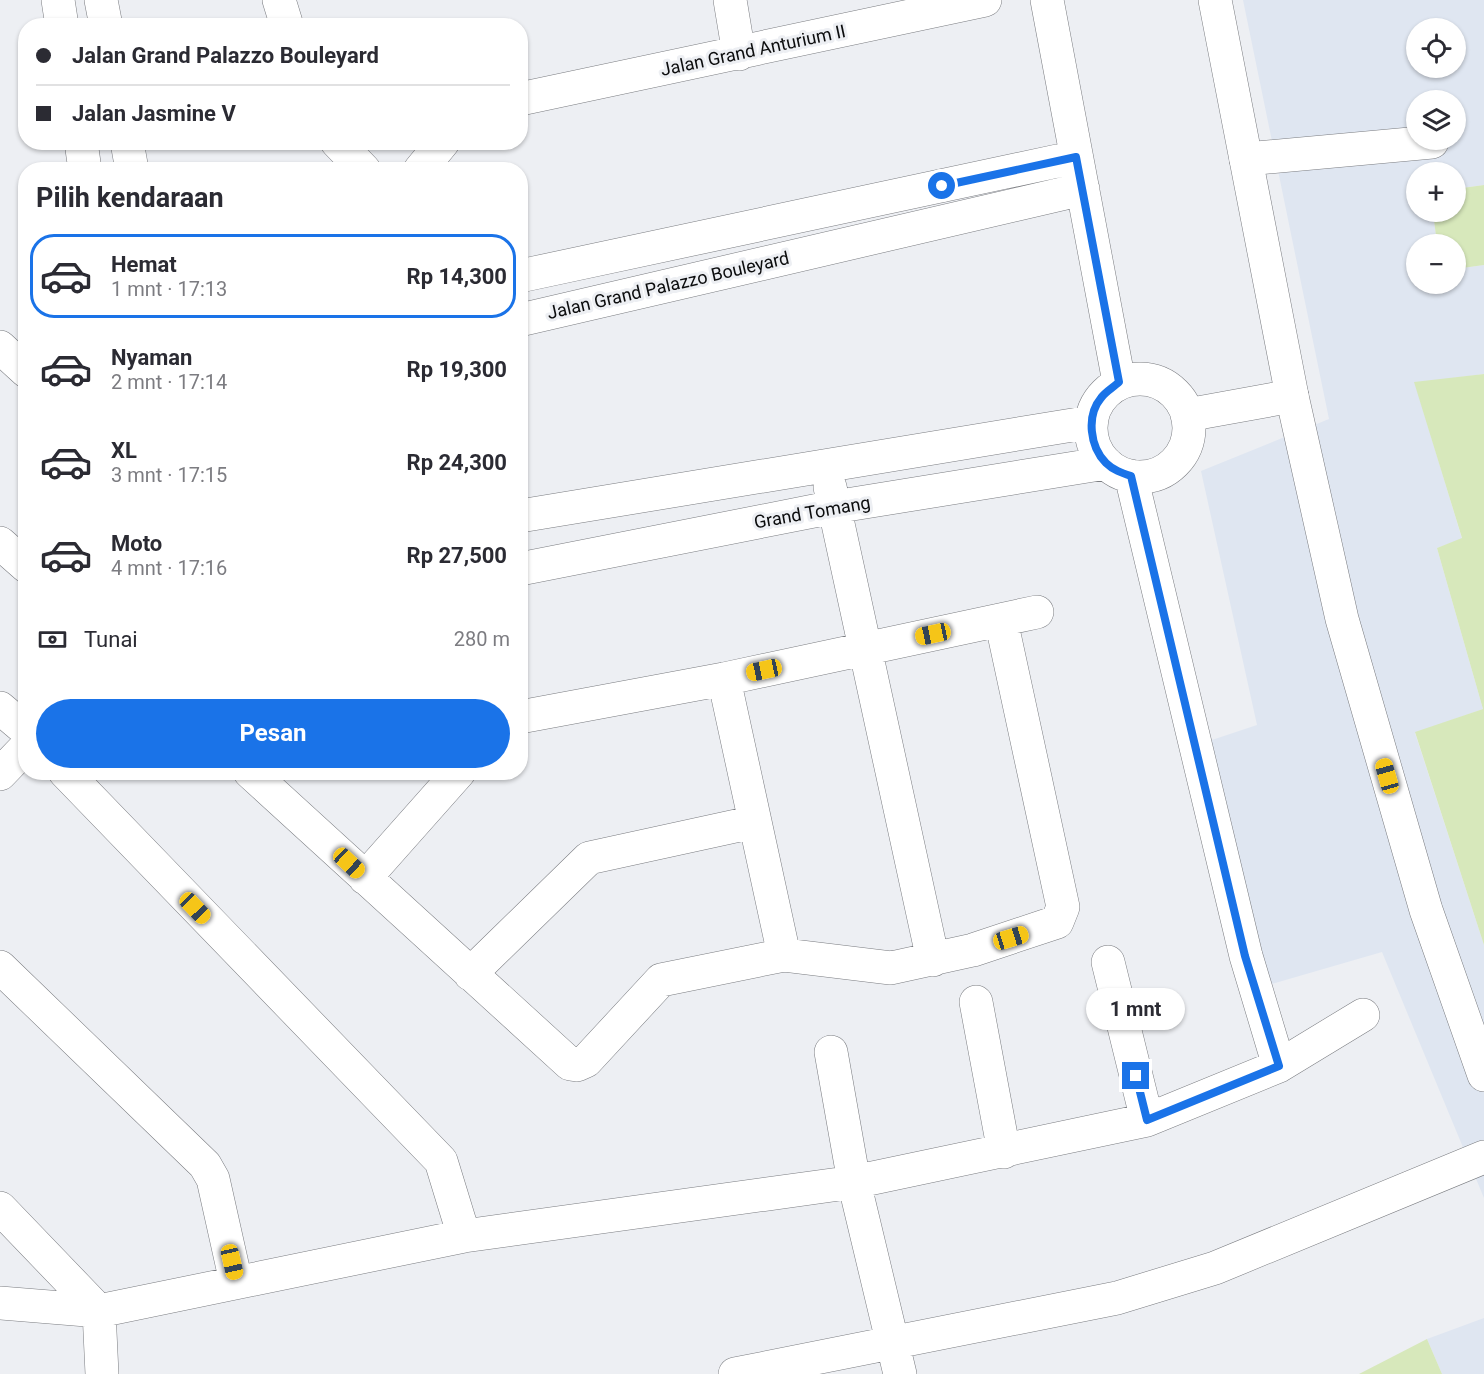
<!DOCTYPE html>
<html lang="id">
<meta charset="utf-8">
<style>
:root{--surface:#fff;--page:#f2f2f3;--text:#2b2b33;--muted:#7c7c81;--line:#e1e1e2;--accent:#1a73e8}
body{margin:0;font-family:Roboto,sans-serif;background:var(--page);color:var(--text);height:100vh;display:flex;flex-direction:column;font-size:22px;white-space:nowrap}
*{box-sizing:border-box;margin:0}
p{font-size:20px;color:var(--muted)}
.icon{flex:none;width:33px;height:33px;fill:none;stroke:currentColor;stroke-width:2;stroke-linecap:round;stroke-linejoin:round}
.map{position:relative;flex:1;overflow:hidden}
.side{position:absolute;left:18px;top:162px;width:510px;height:618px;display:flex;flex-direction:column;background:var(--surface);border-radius:24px;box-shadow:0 2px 4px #0004}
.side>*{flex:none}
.banner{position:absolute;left:18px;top:18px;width:510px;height:132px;border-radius:24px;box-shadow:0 2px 4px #0004;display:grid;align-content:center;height:132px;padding:0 18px;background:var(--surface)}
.buttons{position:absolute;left:1406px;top:18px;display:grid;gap:12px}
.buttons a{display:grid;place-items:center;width:60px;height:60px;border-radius:50%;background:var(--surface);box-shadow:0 2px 4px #0004;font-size:30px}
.end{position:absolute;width:27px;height:27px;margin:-14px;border:8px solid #1a73e8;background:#fff;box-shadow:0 0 0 3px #fff}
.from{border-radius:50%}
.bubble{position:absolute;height:42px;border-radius:21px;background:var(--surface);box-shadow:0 2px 4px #0004;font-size:20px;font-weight:700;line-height:42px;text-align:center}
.car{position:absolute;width:18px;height:36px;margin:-18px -9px;border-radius:8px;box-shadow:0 0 4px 2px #0007;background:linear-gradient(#f5c518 24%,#345 0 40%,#f5c518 0 76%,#345 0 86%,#f5c518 0)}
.banner b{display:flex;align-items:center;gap:21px;height:57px;font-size:22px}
.banner b+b{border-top:2px solid var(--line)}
.banner i{width:15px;height:15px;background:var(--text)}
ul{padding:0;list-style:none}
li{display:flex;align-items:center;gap:18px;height:84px;margin:0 12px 9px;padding:0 6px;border:3px solid transparent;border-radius:24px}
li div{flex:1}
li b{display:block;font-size:22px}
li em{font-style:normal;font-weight:700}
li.selected{border-color:var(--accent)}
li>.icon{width:54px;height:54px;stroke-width:1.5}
h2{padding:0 18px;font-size:27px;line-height:72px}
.pay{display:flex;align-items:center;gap:15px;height:66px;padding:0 18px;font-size:22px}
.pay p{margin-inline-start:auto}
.action{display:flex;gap:12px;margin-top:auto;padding:12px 18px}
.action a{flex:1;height:69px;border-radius:36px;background:var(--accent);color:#fff;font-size:24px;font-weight:700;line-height:69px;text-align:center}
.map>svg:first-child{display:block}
</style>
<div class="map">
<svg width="1484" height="1374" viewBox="0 0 1484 1374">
<rect width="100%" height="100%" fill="#edeff3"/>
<path fill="#dfe6f1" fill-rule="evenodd" d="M1243,0h241v185l-29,4v-17h-39v40h17l4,32h-21v40h39v-15l29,-4v109l-69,9 47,156 -25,9 46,161 -68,24 69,212v253l-102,-246 -124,36 -58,-244 57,-19 -56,-254 128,-52zM1416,28h39v40h-39zM1416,100h39v40h-39z
M1484,1318v56h-42l-15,-35z"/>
<path fill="#d7e8bb" d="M1484,185v80l-29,4v-25h-18l-4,-32h22v-23z
M1484,374v571l-69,-213 68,-23 -46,-161 25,-10 -48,-156z
M1427,1339l15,35h-83z"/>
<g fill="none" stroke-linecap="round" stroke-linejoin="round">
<defs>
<path id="minor" d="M58,0l4,26
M101,0l5,26
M279,0l8,26
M730,0l9,54
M1047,0l72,382
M520,99l465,-99
M81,142l4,28
M127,142l5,28
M337,142l27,28
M1246,159l186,-17
M420,170l23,-28
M520,276l556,-119
M520,320l563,-131
M0,347l26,24
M1091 428a49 49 0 1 1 98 0a49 49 0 1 1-98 0Z
M1187,415l105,-19
M1131,476l115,480 33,110
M830,487l103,473
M520,516l571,-94
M0,543l26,23
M520,569l314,-62 272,-44
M724,679l60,276
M0,708l26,22
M520,717l204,-38 313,-67
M65,772l376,389 23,75
M250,772l320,292 7,1 9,-4 75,-81 123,-25 107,13 82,-18 84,-28 6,-15 -62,-287
M0,774l26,-27
M365,878l94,-106
M1108,962l39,158
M0,967l205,198 8,14 23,103
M470,974l119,-116 165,-36
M976,1002l28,150
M831,1052l23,130 46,192
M0,1208l99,103
M0,1303l99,8
M102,1374l-3,-63 365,-75 390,-54 293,-62 132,-54 84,-51
M735,1374l382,-76 98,-30 269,-111"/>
<path id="major" d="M1215,0l77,396 50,223 84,291 58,165"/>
</defs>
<use href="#minor" stroke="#7a7c80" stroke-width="34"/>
<use href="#major" stroke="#7a7c80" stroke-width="34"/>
<use href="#minor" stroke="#fff" stroke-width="33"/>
<use href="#major" stroke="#fff" stroke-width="33"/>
</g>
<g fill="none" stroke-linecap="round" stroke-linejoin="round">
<path stroke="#1a73e8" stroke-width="8" d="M942,186l134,-29 43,225c-5,5 -14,10 -18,16 -15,18 -11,49 5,65 7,7 16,10 25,13l114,480 34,110 -132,54 -11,-44"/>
</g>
<g text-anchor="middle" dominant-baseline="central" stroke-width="6" stroke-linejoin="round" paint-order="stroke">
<g font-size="18" fill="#0b0c0d" stroke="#edeff3">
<text transform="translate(753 50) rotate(-12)">Jalan Grand Anturium II</text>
<text transform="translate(668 285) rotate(-13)">Jalan Grand Palazzo Bouleyard</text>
<text transform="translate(812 512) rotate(-10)">Grand Tomang</text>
</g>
</g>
</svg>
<div class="buttons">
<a><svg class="icon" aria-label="locate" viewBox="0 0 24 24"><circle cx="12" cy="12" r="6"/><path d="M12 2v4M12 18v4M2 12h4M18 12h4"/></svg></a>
<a><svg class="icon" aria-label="layers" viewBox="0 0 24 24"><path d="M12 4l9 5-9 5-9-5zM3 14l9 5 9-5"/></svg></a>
<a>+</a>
<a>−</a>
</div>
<i class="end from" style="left:942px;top:186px"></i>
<i class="end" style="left:1136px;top:1076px"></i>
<div class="bubble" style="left:1086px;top:988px;width:99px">1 mnt</div>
<i class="car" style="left:933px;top:634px;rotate:258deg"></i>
<i class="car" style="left:764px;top:670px;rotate:258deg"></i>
<i class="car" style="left:1387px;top:776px;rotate:344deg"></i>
<i class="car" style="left:349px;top:863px;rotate:133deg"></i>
<i class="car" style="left:195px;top:908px;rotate:136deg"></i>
<i class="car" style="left:1011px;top:938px;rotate:73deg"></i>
<i class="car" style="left:232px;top:1262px;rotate:167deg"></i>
<div class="banner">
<b><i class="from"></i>Jalan Grand Palazzo Bouleyard</b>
<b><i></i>Jalan Jasmine V</b>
</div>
<section class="side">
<h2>Pilih kendaraan</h2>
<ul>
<li class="selected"><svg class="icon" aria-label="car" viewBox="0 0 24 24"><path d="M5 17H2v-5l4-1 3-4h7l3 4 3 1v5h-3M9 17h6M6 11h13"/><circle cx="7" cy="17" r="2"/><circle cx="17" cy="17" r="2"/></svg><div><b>Hemat</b><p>1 mnt · 17:13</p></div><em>Rp 14,300</em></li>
<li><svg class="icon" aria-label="car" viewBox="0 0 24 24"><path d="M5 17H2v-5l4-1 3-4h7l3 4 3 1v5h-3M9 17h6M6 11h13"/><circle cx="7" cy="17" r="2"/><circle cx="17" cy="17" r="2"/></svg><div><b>Nyaman</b><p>2 mnt · 17:14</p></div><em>Rp 19,300</em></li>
<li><svg class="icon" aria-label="car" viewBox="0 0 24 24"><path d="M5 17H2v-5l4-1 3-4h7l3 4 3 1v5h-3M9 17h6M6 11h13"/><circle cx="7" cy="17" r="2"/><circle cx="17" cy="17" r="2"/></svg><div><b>XL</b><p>3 mnt · 17:15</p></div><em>Rp 24,300</em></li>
<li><svg class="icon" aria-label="car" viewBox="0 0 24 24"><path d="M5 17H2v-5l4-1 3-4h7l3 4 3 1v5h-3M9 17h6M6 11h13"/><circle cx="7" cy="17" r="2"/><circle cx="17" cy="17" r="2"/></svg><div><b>Moto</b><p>4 mnt · 17:16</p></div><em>Rp 27,500</em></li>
</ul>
<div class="pay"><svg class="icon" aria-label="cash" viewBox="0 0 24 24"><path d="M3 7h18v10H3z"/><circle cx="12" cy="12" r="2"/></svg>Tunai<p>280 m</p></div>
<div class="action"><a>Pesan</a></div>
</section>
</div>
